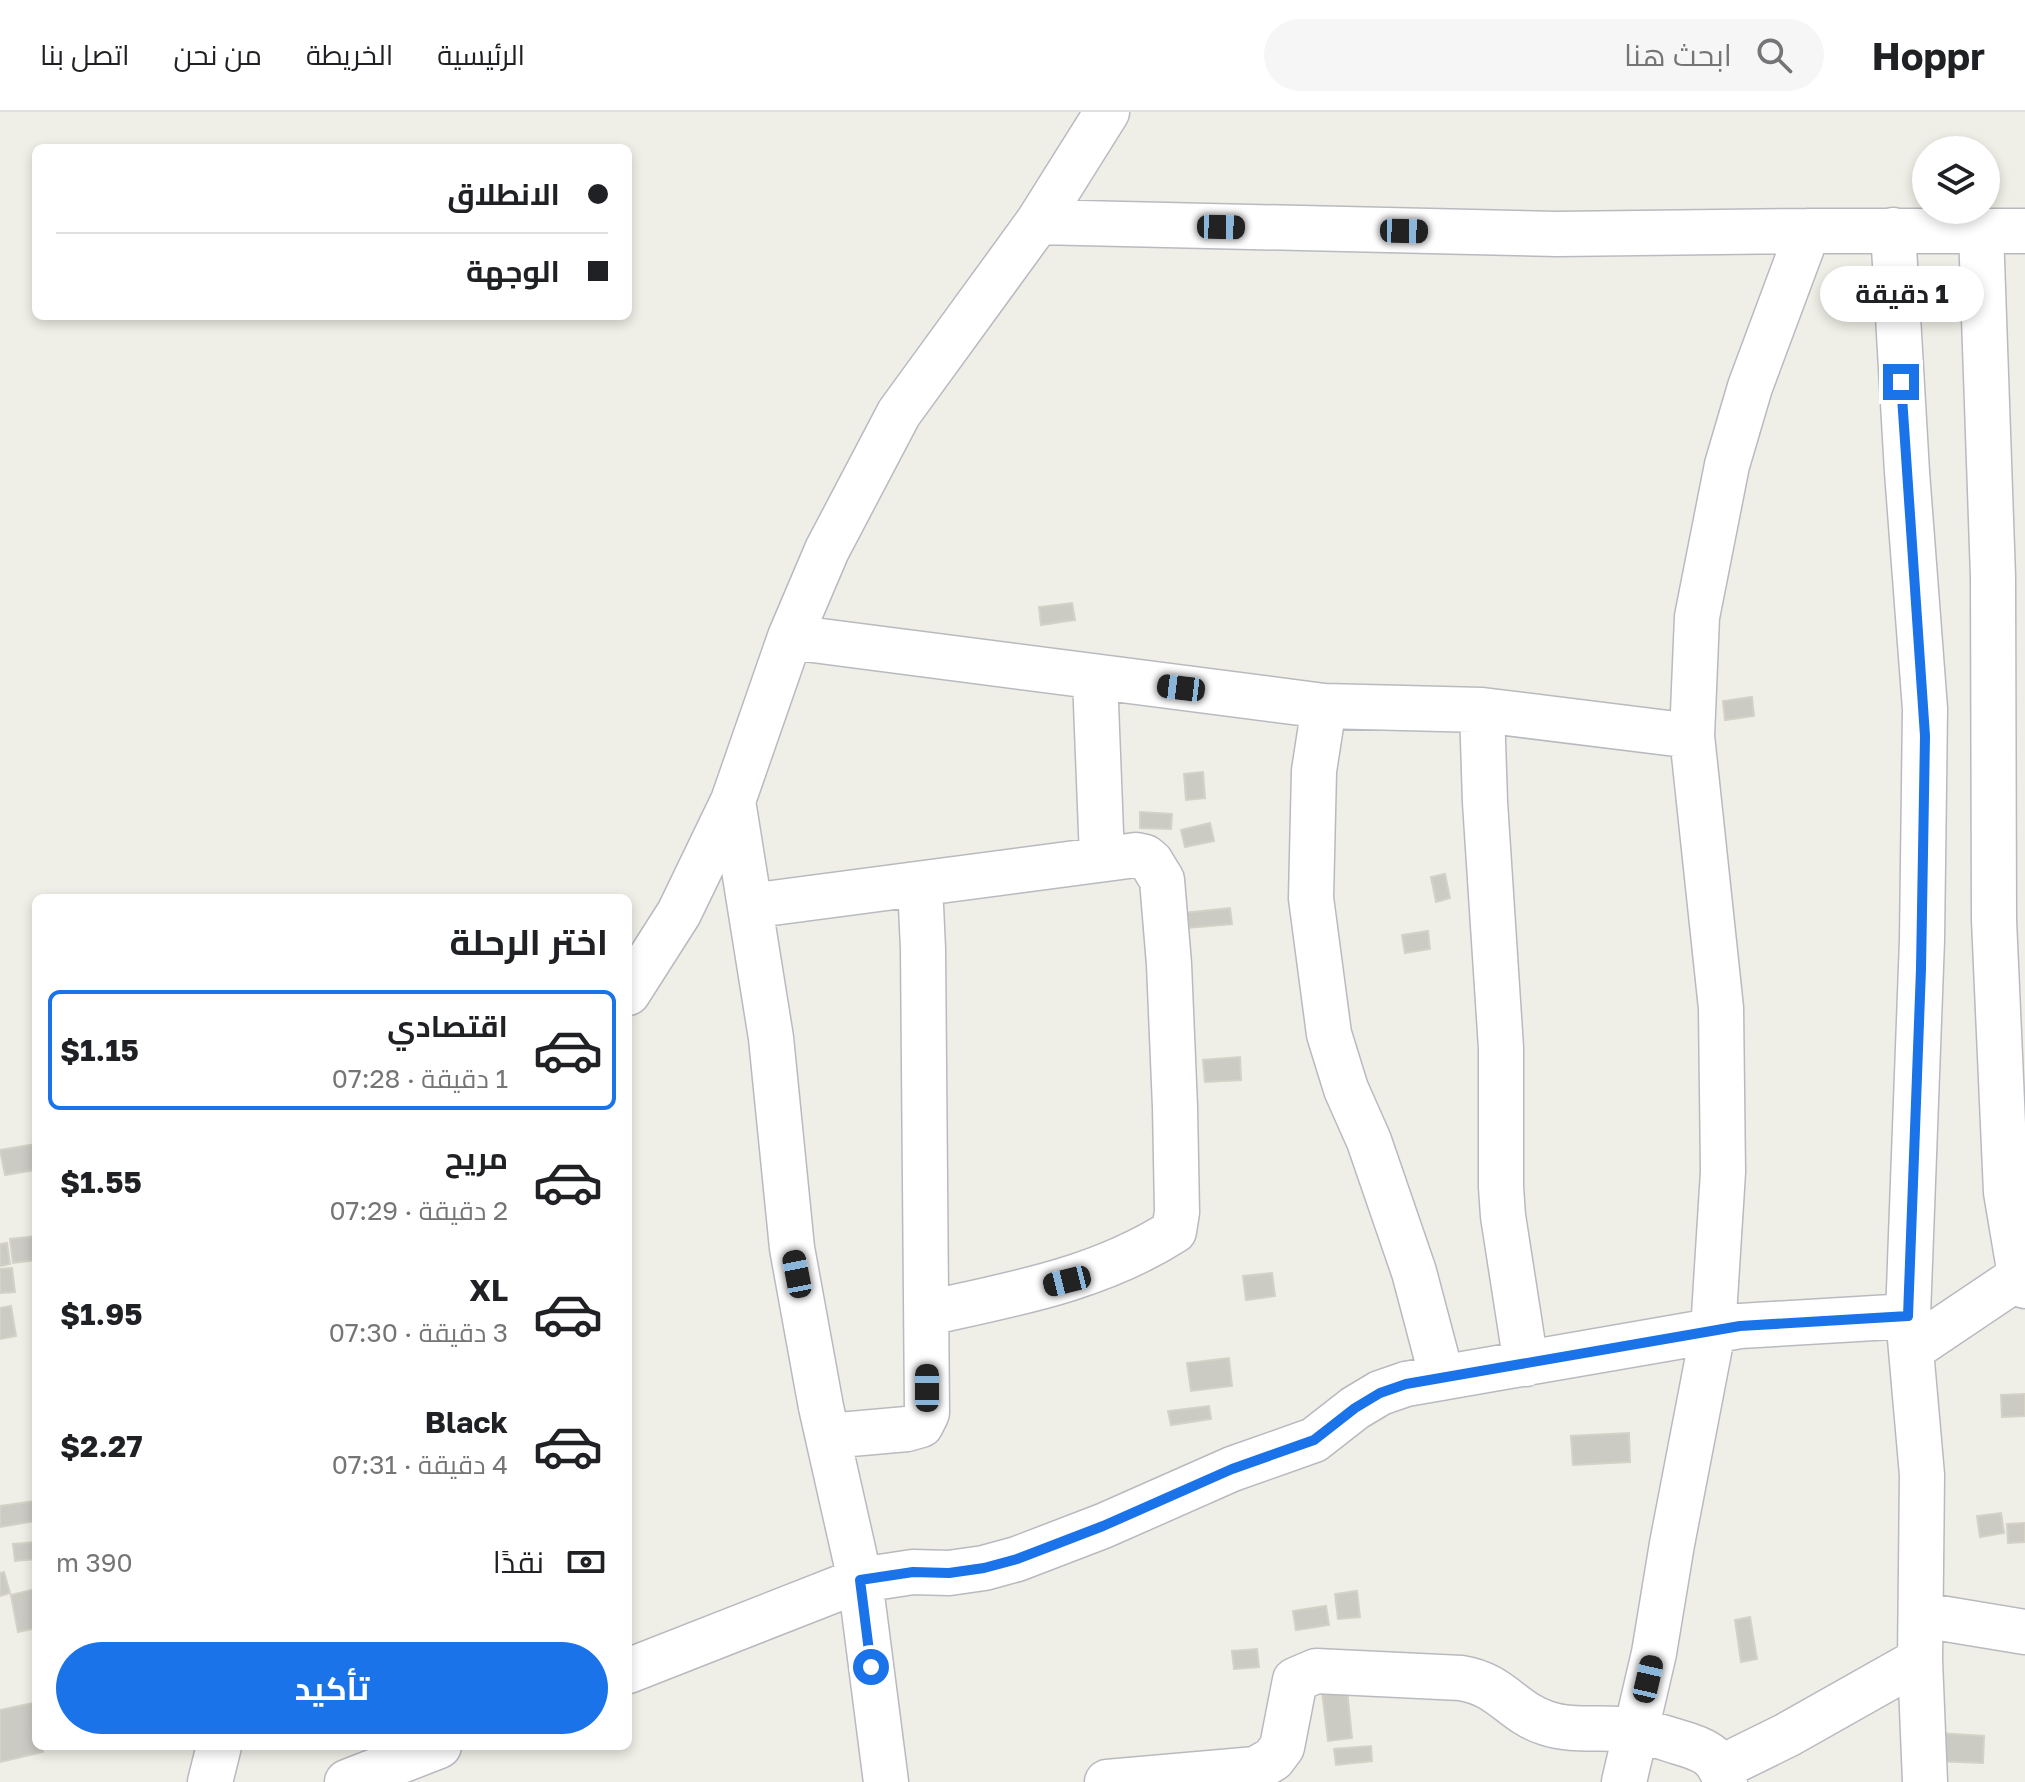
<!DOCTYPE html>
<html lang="ar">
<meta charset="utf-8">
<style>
:root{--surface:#fff;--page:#f6f6f6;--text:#202124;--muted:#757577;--line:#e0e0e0;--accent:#1a73e8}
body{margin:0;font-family:"Golos Text",Cairo,sans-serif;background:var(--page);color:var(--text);direction:rtl;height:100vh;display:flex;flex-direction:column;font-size:30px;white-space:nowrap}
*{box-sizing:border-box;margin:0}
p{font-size:26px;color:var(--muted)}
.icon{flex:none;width:44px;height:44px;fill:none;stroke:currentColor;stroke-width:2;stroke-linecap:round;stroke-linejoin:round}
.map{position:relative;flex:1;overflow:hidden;direction:ltr}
.panel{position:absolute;left:32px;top:782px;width:600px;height:856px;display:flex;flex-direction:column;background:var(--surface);border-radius:12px;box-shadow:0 4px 12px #0003;direction:rtl}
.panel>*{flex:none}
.guide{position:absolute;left:32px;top:32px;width:600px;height:176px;border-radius:12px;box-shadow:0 4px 12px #0003;direction:rtl;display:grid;align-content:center;height:176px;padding:0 24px;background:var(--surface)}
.controls{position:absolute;left:1912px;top:24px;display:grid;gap:16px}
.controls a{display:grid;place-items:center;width:88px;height:88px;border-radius:50%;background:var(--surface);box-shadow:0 4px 12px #0003;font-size:40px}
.end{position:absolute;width:36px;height:36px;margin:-18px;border:10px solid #1a73e8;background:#fff;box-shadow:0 0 0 4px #fff}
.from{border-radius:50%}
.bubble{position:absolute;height:56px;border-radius:28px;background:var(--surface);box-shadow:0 4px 12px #0003;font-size:26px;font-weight:700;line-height:56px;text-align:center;direction:rtl}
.car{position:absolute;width:24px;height:48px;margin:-24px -12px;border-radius:10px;box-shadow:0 0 6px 2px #0007;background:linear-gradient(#222 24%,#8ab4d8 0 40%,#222 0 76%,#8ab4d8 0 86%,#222 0)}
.guide b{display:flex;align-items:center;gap:28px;height:76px;font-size:30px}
.guide b+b{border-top:2px solid var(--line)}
.guide i{width:20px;height:20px;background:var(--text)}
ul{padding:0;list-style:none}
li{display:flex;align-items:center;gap:24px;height:120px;margin:0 16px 12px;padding:0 8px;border:4px solid transparent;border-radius:12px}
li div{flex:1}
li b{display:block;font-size:30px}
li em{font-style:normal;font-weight:700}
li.current{border-color:var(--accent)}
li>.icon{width:72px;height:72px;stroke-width:1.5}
h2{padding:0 24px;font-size:36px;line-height:96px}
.pay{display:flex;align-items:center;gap:20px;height:88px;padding:0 24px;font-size:30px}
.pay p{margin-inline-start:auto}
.button{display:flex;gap:16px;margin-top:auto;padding:16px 24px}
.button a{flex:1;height:92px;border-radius:48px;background:var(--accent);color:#fff;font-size:32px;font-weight:700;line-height:92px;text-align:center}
header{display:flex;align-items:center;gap:48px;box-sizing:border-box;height:112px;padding:0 40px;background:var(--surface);border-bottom:2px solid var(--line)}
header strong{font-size:38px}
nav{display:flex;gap:44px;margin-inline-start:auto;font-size:28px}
.search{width:560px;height:72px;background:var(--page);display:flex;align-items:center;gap:20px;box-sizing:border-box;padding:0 28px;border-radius:44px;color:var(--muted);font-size:30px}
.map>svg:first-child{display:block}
</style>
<header>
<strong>Hoppr</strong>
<div class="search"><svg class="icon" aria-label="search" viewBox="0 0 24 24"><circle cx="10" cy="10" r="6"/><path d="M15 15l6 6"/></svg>ابحث هنا</div>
<nav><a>الرئيسية</a><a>الخريطة</a><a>من نحن</a><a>اتصل بنا</a></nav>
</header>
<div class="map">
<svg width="2025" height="1670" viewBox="0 0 2025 1670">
<rect width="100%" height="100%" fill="#efefe7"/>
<path fill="#cbcac3" stroke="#d4d2c6" stroke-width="2" d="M1072,491l3,17 -34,5 -2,-18z
M1752,585l2,19 -29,4 -2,-19z
M1203,660l2,26 -19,2 -2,-26z
M1140,700l32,2 -1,15 -31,-1z
M1210,711l4,18 -29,6 -4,-17z
M1445,762l5,24 -14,4 -5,-25z
M1230,796l2,16 -57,5 -1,-15z
M1428,819l2,18 -25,4 -3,-18z
M1240,945l1,23 -36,2 -2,-22z
M36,1032v26l-31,5 -5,-25z
M36,1124v24l-23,3 -3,-24z
M7,1131l3,21 -10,2v-22z
M12,1156l3,24 -15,1v-24z
M1272,1161l3,23 -29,4 -3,-24z
M11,1194l5,30 -16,3v-31z
M1229,1246l3,28 -41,5 -4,-28z
M2025,1282v22l-23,1 -1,-22z
M1209,1294l2,13 -40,6 -3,-14z
M1629,1321l1,29 -57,3 -2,-29z
M36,1389v20l-36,6v-21z
M2001,1401l3,20 -24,4 -3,-21z
M2025,1411v19l-17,1 -1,-19z
M36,1430v17l-21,2 -2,-17z
M4,1460l6,21 -10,3v-23z
M36,1477v39l-18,4 -7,-37z
M1357,1479l3,26 -22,2 -3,-25z
M1326,1494l3,19 -33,5 -3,-19z
M1750,1505l7,42 -16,3 -6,-42z
M1257,1537l2,18 -25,2 -2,-18z
M1347,1577l5,49 -24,3 -6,-49z
M33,1591l3,16v27h6l1,6 -43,10v-52z
M1937,1621l47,3 -1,27 -47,-2z
M1371,1634l1,15 -36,4 -2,-16z"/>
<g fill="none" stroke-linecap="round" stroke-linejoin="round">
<defs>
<path id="minor" d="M1038,110l519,12 251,-3h217
M1893,118l14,242 18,237 -3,231 -14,376 14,159 -2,185 5,122
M1981,119l12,346 1,343 12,272 14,83 5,11
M790,525l534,69 158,4 210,26
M1095,566l7,180
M1324,594l-10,65 -3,127 18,136 17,55 23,52 45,131 28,106
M1482,598l3,92 16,246v139l2,29 23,148
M733,689l38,237 21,210 29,159 39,173 26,202
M750,794l386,-51 9,2 6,5 11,18 7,84 6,143 2,105 -3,19c-75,48 -160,63 -246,82
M628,881l51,-80 54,-112 57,-164 37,-87 72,-137 139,-191 69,-110
M1912,1237l113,-76
M828,1324l79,-7 14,-4 6,-12 -4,-464 -3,-65
M1922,1503l103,17
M628,1559l232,-91 53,-8 36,1 35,-5 33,-9 86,-33 129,-57 82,-29 41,-32 25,-15 26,-9 334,-58 168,-10
M1722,1655l65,-32 133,-75
M210,1670l9,-36
M347,1670l92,-36
M1107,1670l149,-13 17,-10 9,-12 13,-67 21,-9 145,7c42,7 49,33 85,45 28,10 62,2 91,8 14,2 28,7 41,11 25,7 41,13 47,40
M1624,1670l30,-129 18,-109 41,-213 10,-159 -2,-164 -29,-272 5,-119 30,-152 23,-78 58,-156"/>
</defs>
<use href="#minor" stroke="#b9bac0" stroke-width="47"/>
<use href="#minor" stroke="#fff" stroke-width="44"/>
</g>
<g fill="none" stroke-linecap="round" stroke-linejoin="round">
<path stroke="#1a73e8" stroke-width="10" d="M871,1555l-11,-87 53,-8 36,1 35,-5 33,-9 86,-33 129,-57 82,-29 41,-32 25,-15 26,-9 334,-58 168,-10 13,-347 4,-233 -24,-354"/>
</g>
</svg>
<div class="controls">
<a><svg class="icon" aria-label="layers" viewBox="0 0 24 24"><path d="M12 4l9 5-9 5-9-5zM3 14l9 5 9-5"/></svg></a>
</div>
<i class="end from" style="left:871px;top:1555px"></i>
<i class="end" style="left:1901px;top:270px"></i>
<div class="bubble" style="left:1820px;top:154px;width:164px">1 دقيقة</div>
<i class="car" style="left:1221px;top:115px;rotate:91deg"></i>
<i class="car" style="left:1404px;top:119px;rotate:91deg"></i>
<i class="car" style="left:1181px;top:576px;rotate:277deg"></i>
<i class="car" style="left:797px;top:1162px;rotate:349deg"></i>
<i class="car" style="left:1067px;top:1169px;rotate:256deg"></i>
<i class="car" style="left:927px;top:1276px;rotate:0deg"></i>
<i class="car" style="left:1648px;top:1567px;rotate:13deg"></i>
<div class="guide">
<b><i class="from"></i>الانطلاق</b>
<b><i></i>الوجهة</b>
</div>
<section class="panel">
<h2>اختر الرحلة</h2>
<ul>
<li class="current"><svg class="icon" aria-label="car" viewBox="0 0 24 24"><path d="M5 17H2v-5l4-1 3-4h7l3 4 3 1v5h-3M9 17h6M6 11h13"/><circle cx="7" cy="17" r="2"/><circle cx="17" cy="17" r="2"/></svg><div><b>اقتصادي</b><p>1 دقيقة · 07:28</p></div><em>$1.15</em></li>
<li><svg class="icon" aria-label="car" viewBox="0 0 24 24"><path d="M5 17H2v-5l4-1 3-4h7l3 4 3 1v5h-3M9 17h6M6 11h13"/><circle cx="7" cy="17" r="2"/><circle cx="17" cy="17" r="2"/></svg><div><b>مريح</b><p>2 دقيقة · 07:29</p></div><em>$1.55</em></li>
<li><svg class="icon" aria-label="car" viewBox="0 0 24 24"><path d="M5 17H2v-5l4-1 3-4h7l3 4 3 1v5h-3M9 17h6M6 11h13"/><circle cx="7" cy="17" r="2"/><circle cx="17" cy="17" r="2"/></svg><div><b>XL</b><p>3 دقيقة · 07:30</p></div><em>$1.95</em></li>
<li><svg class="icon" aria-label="car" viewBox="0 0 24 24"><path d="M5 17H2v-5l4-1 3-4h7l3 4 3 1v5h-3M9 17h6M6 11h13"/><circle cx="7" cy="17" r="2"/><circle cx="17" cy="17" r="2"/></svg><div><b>Black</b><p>4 دقيقة · 07:31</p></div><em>$2.27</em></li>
</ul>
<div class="pay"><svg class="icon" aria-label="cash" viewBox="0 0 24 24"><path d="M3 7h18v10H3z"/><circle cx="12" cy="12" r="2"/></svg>نقدًا<p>390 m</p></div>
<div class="button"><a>تأكيد</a></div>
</section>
</div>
